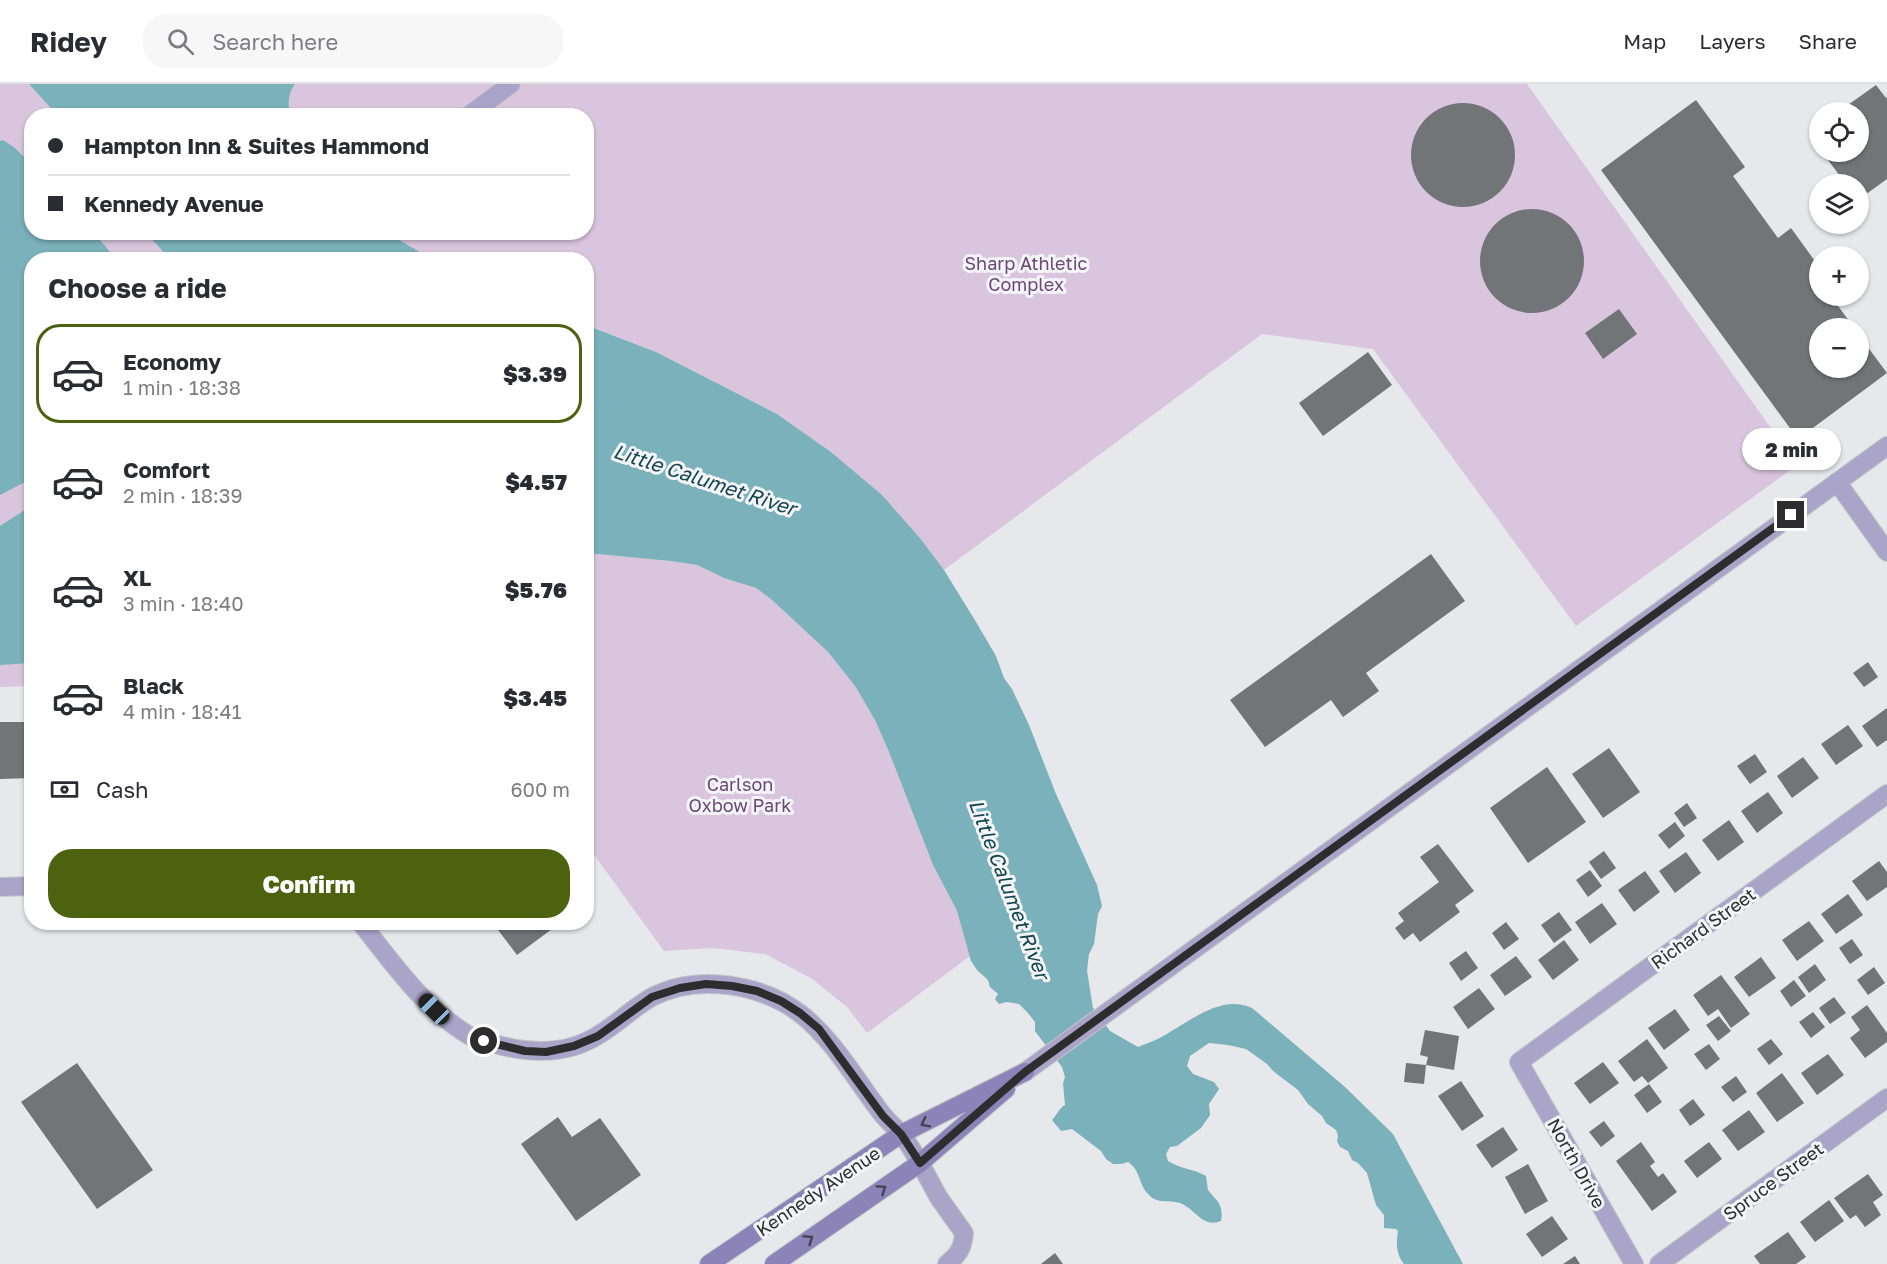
<!DOCTYPE html>
<meta charset="utf-8">
<style>
:root{--surface:#fff;--page:#f7f7f7;--text:#2b2b33;--muted:#7c7c81;--line:#e1e1e2;--accent:#4c620e}
body{margin:0;font-family:"Golos Text",sans-serif;background:var(--page);color:var(--text);height:100vh;display:flex;flex-direction:column;font-size:22px;white-space:nowrap}
*{box-sizing:border-box;margin:0}
p{font-size:20px;color:var(--muted)}
.icon{flex:none;width:33px;height:33px;fill:none;stroke:currentColor;stroke-width:2;stroke-linecap:round;stroke-linejoin:round}
.map{position:relative;flex:1;overflow:hidden}
.details{position:absolute;left:24px;top:168px;width:570px;height:678px;display:flex;flex-direction:column;background:var(--surface);border-radius:24px;box-shadow:0 2px 4px #0004}
.details>*{flex:none}
.guide{position:absolute;left:24px;top:24px;width:570px;height:132px;border-radius:24px;box-shadow:0 2px 4px #0004;display:grid;align-content:center;height:132px;padding:0 24px;background:var(--surface)}
.buttons{position:absolute;left:1809px;top:18px;display:grid;gap:12px}
.buttons a{display:grid;place-items:center;width:60px;height:60px;border-radius:50%;background:var(--surface);box-shadow:0 2px 4px #0004;font-size:30px}
.end{position:absolute;width:27px;height:27px;margin:-14px;border:8px solid #2d2d2f;background:#fff;box-shadow:0 0 0 3px #fff}
.from{border-radius:50%}
.bubble{position:absolute;height:42px;border-radius:21px;background:var(--surface);box-shadow:0 2px 4px #0004;font-size:20px;font-weight:800;line-height:42px;text-align:center}
.car{position:absolute;width:18px;height:36px;margin:-18px -9px;border-radius:8px;box-shadow:0 0 4px 2px #0007;background:linear-gradient(#222 24%,#8ab4d8 0 40%,#222 0 76%,#8ab4d8 0 86%,#222 0)}
.guide b{display:flex;align-items:center;gap:21px;height:57px;font-size:22px}
.guide b+b{border-top:2px solid var(--line)}
.guide i{width:15px;height:15px;background:var(--text)}
ul{padding:0;list-style:none}
li{display:flex;align-items:center;gap:18px;height:99px;margin:0 12px 9px;padding:0 12px;border:3px solid transparent;border-radius:24px}
li div{flex:1}
li b{display:block;font-size:22px}
li em{font-style:normal;font-weight:800}
li.on{border-color:var(--accent)}
li>.icon{width:54px;height:54px;stroke-width:1.5}
h2{padding:0 24px;font-size:27px;line-height:72px}
.pay{display:flex;align-items:center;gap:15px;height:66px;padding:0 24px;font-size:22px}
.pay p{margin-inline-start:auto}
.action{display:flex;gap:12px;margin-top:auto;padding:12px 24px}
.action a{flex:1;height:69px;border-radius:24px;background:var(--accent);color:#fff;font-size:24px;font-weight:800;line-height:69px;text-align:center}
header{display:flex;align-items:center;gap:36px;box-sizing:border-box;height:84px;padding:0 30px;background:var(--surface);border-bottom:2px solid var(--line)}
header strong{font-size:28px}
nav{display:flex;gap:33px;margin-inline-start:auto;font-size:21px}
.search{width:420px;height:54px;background:var(--page);display:flex;align-items:center;gap:15px;box-sizing:border-box;padding:0 21px;border-radius:24px;color:var(--muted);font-size:22px}
.map>svg:first-child{display:block}
</style>
<header>
<strong>Ridey</strong>
<div class="search"><svg class="icon" aria-label="search" viewBox="0 0 24 24"><circle cx="10" cy="10" r="6"/><path d="M15 15l6 6"/></svg>Search here</div>
<nav><a>Map</a><a>Layers</a><a>Share</a></nav>
</header>
<div class="map">
<svg width="1887" height="1180" viewBox="0 0 1887 1180">
<rect width="100%" height="100%" fill="#e6e8eb"/>
<path fill="#d9c5dd" d="M0,0h29l29,31 -26,1v116l114,1 24,26 -138,1 -1,426 -31,1z
M295,0h1232l270,381 -221,161 -203,-277 -111,-15 -318,236 -24,-32 -38,-43 -51,-43 -54,-38 -121,-62 -69,-27 -1,-65 -154,-1 -31,-18 -9,-8 194,-1v-116h-295c-4,-12 -3,-22 4,-32z
M586,469l84,8 27,4 27,13 32,10 15,11 57,53 27,34 20,34 14,32 44,113 24,46 13,45 -103,77 -20,-26 -36,-29 -46,-24 -52,-6 -49,3 -77,-106z"/>
<path fill="#7bb1ba" d="M29,0h266c-7,10 -8,20 -4,31l-233,1z
M3,56l12,8 16,16 1,68 62,1 22,26 -84,1 -1,219 -31,16v-354z
M146,149h246l9,8 31,18h-262z
M586,241l70,27 121,62 54,38 51,43 38,43 24,32 32,52 20,34 8,22 8,11 17,36 27,69 41,91 5,21 -4,8 -4,30 -5,10 -2,17 6,37 17,23 28,16c9,-4 19,-7 27,-12 25,-14 57,-41 87,-27l93,79 48,47 70,130h-59c-8,-10 -8,-21 -6,-33l-2,-2 -12,-1v-13l-8,-10 -9,-32 -9,-10 -6,-3 -4,-9 -8,-4 -3,-6 1,-5 -2,-6 -10,-7 -4,-7 -14,-12 -10,-14 -25,-19 -6,-7 -21,-15 -18,-4 -19,-2 -19,13 -3,10 6,8 21,8 5,7 -10,15 1,11 -9,13 -24,18 -7,1 -4,7 2,7c13,8 26,8 38,15l2,14c9,11 16,15 13,31 -17,7 -24,-9 -37,-16 -11,-7 -26,1 -36,-11 -10,-11 -7,-23 -20,-32l-7,2h-8l-7,-5 -5,-8 -29,-22 -11,2 -9,-11c5,-5 7,-12 13,-15l-2,-22 2,-6 -3,-10 -27,-36v-9l-7,-9 -9,-9 -12,-2 -8,2 -4,-5 3,-5 -8,-7 -2,-7 -11,-10 -6,-9 -14,-50 -24,-46 -44,-113 -14,-32 -20,-34 -27,-34 -57,-53 -15,-11 -32,-10 -27,-13 -27,-4 -83,-8z
M31,422v157l-31,2v-139z"/>
<path fill="#727578" d="M1876,1l10,13 1,-1v82l-29,21v-16h-12l-24,-32h36v-40h-20z
M1696,16l49,67 -12,9 45,62 13,-10 29,40v28h20l2,2 -6,5 18,25h-34v40h38v-34l29,39 -89,66 -197,-269z
M1411 71a52 52 0 1 1 104 0a52 52 0 1 1-104 0Z
M1820,42v22l-11,-14z
M1480 177a52 52 0 1 1 104 0a52 52 0 1 1-104 0Z
M1619,225l18,25 -34,25 -18,-26z
M1368,268l24,33 -69,51 -24,-33z
M1431,470l34,47 -99,72 13,18 -36,26 -12,-17 -66,47 -35,-47z
M1868,578l10,15 -14,10 -11,-14z
M1887,624v32l-10,7 -15,-21z
M0,638h32v56l-32,1z
M1848,641l15,21 -27,19 -15,-21z
M1609,664l31,44 -37,26 -31,-44z
M1755,670l12,18 -17,12 -13,-18z
M1803,673l16,21 -27,20 -15,-22z
M1547,683l39,55 -58,41 -38,-55z
M1768,708l15,21 -26,20 -16,-22z
M1687,719l10,15 -13,9 -10,-14z
M1729,736l15,22 -26,19 -16,-21z
M1675,738l10,14 -16,13 -11,-14z
M1438,760l36,47 -19,14 5,7 -40,30 -7,-9 -9,7 -9,-12 9,-7 -6,-8 41,-31 -19,-25z
M1604,767l12,17 -15,11 -12,-17z
M1686,768l15,21 -26,20 -16,-22z
M1879,777l8,11v15l-20,14 -15,-20z
M1590,786l12,16 -14,11 -12,-17z
M1645,787l15,21 -26,20 -16,-22z
M1848,810l15,21 -27,19 -15,-20z
M1602,819l15,21 -27,20 -15,-22z
M1559,828l13,18 -18,13 -13,-18z
M1809,837l15,20 -27,20 -15,-21z
M492,838h61l3,4 -39,29z
M1506,838l13,17 -15,11 -12,-17z
M1852,855l11,16 -13,9 -11,-16z
M1564,856l15,20 -26,20 -15,-20z
M1466,867l12,17 -17,13 -12,-18z
M1516,872l16,21 -27,19 -15,-21z
M1761,873l15,21 -27,19 -15,-20z
M1815,880l11,16 -17,13 -11,-16z
M1874,883l11,16 -17,12 -11,-15z
M1721,891l29,39 -19,14 -13,-19 -10,7 -15,-21z
M1794,896l12,16 -15,11 -11,-16z
M1479,904l16,21 -27,20 -15,-22z
M1834,913l12,16 -16,11 -11,-16z
M1867,921l20,28v9l-22,16 -15,-20 10,-8 -9,-13z
M1675,925l15,21 -26,20 -16,-22z
M1813,928l12,15 -14,11 -12,-16z
M1719,932l12,15 -13,10 -12,-16z
M1425,946l34,6 -5,34 -28,-5 2,-8 -8,-2z
M1647,955l21,29 -20,15 -6,-7 -8,6 -16,-21z
M1771,955l12,15 -14,11 -12,-16z
M1709,960l11,15 -14,11 -12,-16z
M1828,970l16,21 -27,20 -16,-22z
M1603,978l16,21 -29,21 -16,-21z
M77,979l76,107 -56,39 -76,-107z
M1406,979l20,2 -2,19 -20,-2z
M1782,989l22,30 -27,19 -21,-29z
M1736,992l11,16 -14,10 -12,-15z
M1461,997l23,35 -22,15 -24,-35z
M1649,1000l13,18 -15,11 -13,-18z
M1693,1015l12,16 -15,11 -11,-16z
M1749,1026l16,22 -27,19 -16,-21z
M558,1033l14,20 28,-19 41,57 -65,46 -55,-77z
M1604,1037l11,15 -14,11 -12,-15z
M1503,1043l15,23 -26,18 -16,-23z
M1641,1058l14,20 -5,4 8,11 5,-4 14,19 -25,19 -36,-50z
M1709,1058l13,17 -25,19 -13,-17z
M1528,1080l20,37 -23,13 -20,-37z
M1868,1090l15,21 -10,7 8,13 -16,12 -9,-12 -6,4 -16,-21z
M1829,1116l15,21 -29,21 -15,-20z
M1552,1132l16,23 -26,18 -16,-23z
M1788,1148l18,25 -10,7h-36l-6,-8z
M1055,1169l8,11h-22z
M1575,1172l5,8h-17z"/>
<g fill="none" stroke-linecap="round" stroke-linejoin="round">
<defs>
<path id="minor" d="M468,32l43,-32
M1837,398l50,70
M920,1079l19,35 25,35c-1,15 -6,22 -17,31
M1634,1180l-115,-202 368,-268
M1659,1180l228,-166"/>
<path id="tertiary" d="M0,803l32,-1
M360,838c32,40 64,87 110,114 6,3 14,5 21,7 37,11 76,13 109,-9 18,-11 34,-27 52,-37 46,-24 110,-13 150,18 31,25 53,63 77,95 6,9 14,15 21,23 8,9 14,20 20,30
M1025,988l862,-626"/>
<path id="secondary" d="M709,1180l192,-130 124,-62
M774,1180l146,-101 86,-74"/>
</defs>
<use href="#minor" stroke="#c5c6c9" stroke-width="20"/>
<use href="#tertiary" stroke="#c5c6c9" stroke-width="20"/>
<use href="#secondary" stroke="#c5c6c9" stroke-width="20"/>
<use href="#minor" stroke="#aaa4c9" stroke-width="18"/>
<use href="#tertiary" stroke="#aaa4c9" stroke-width="18"/>
<use href="#secondary" stroke="#8c83b8" stroke-width="18"/>
</g>
<defs><path id="oneway-chevron" d="M-2-3.5L2.5 0L-2 3.5" fill="none" stroke-width="1.6" stroke-linecap="round" stroke-linejoin="round" transform="scale(1.5)"/></defs>
<g stroke="#454251">
<use href="#oneway-chevron" transform="translate(925 1039) rotate(153)"/>
<use href="#oneway-chevron" transform="translate(882 1105) rotate(-34)"/>
<use href="#oneway-chevron" transform="translate(809 1155) rotate(-35)"/>
</g>
<g fill="none" stroke-linecap="round" stroke-linejoin="round">
<path stroke="#2d2d2f" stroke-width="8" d="M484,957l41,10 21,1 28,-6 24,-10 54,-39 28,-9 26,-4 26,2 25,5 24,10 19,12 19,16 64,87 18,18 19,29 105,-91 766,-557"/>
</g>
<g text-anchor="middle" dominant-baseline="central" stroke-width="6" stroke-linejoin="round" paint-order="stroke">
<g font-size="18" fill="#6d4676" stroke="#f3f5f9">
<text x="1026" y="179">Sharp Athletic<tspan x="1026" dy="21">Complex</tspan></text>
<text x="740" y="700">Carlson<tspan x="740" dy="21">Oxbow Park</tspan></text>
</g>
<g font-size="18" fill="#2d2d2f" stroke="#f3f5f9">
<text transform="translate(1703 844) rotate(-36)">Richard Street</text>
<text transform="translate(1577 1079) rotate(61)">North Drive</text>
<text transform="translate(1773 1097) rotate(-36)">Spruce Street</text>
<text transform="translate(818 1107) rotate(-34)">Kennedy Avenue</text>
</g>
<g font-size="20" font-style="italic" fill="#15464d" stroke="#f3f5f9">
<text transform="translate(705 395) rotate(18)">Little Calumet River</text>
<text transform="translate(1010 805) rotate(69)">Little Calumet River</text>
</g>
</g>
</svg>
<div class="buttons">
<a><svg class="icon" aria-label="locate" viewBox="0 0 24 24"><circle cx="12" cy="12" r="6"/><path d="M12 2v4M12 18v4M2 12h4M18 12h4"/></svg></a>
<a><svg class="icon" aria-label="layers" viewBox="0 0 24 24"><path d="M12 4l9 5-9 5-9-5zM3 14l9 5 9-5"/></svg></a>
<a>+</a>
<a>−</a>
</div>
<i class="end from" style="left:484px;top:957px"></i>
<i class="end" style="left:1791px;top:431px"></i>
<div class="bubble" style="left:1742px;top:344px;width:99px">2 min</div>
<i class="car" style="left:434px;top:925px;rotate:315deg"></i>
<div class="guide">
<b><i class="from"></i>Hampton Inn &amp; Suites Hammond</b>
<b><i></i>Kennedy Avenue</b>
</div>
<section class="details">
<h2>Choose a ride</h2>
<ul>
<li class="on"><svg class="icon" aria-label="car" viewBox="0 0 24 24"><path d="M5 17H2v-5l4-1 3-4h7l3 4 3 1v5h-3M9 17h6M6 11h13"/><circle cx="7" cy="17" r="2"/><circle cx="17" cy="17" r="2"/></svg><div><b>Economy</b><p>1 min · 18:38</p></div><em>$3.39</em></li>
<li><svg class="icon" aria-label="car" viewBox="0 0 24 24"><path d="M5 17H2v-5l4-1 3-4h7l3 4 3 1v5h-3M9 17h6M6 11h13"/><circle cx="7" cy="17" r="2"/><circle cx="17" cy="17" r="2"/></svg><div><b>Comfort</b><p>2 min · 18:39</p></div><em>$4.57</em></li>
<li><svg class="icon" aria-label="car" viewBox="0 0 24 24"><path d="M5 17H2v-5l4-1 3-4h7l3 4 3 1v5h-3M9 17h6M6 11h13"/><circle cx="7" cy="17" r="2"/><circle cx="17" cy="17" r="2"/></svg><div><b>XL</b><p>3 min · 18:40</p></div><em>$5.76</em></li>
<li><svg class="icon" aria-label="car" viewBox="0 0 24 24"><path d="M5 17H2v-5l4-1 3-4h7l3 4 3 1v5h-3M9 17h6M6 11h13"/><circle cx="7" cy="17" r="2"/><circle cx="17" cy="17" r="2"/></svg><div><b>Black</b><p>4 min · 18:41</p></div><em>$3.45</em></li>
</ul>
<div class="pay"><svg class="icon" aria-label="cash" viewBox="0 0 24 24"><path d="M3 7h18v10H3z"/><circle cx="12" cy="12" r="2"/></svg>Cash<p>600 m</p></div>
<div class="action"><a>Confirm</a></div>
</section>
</div>
